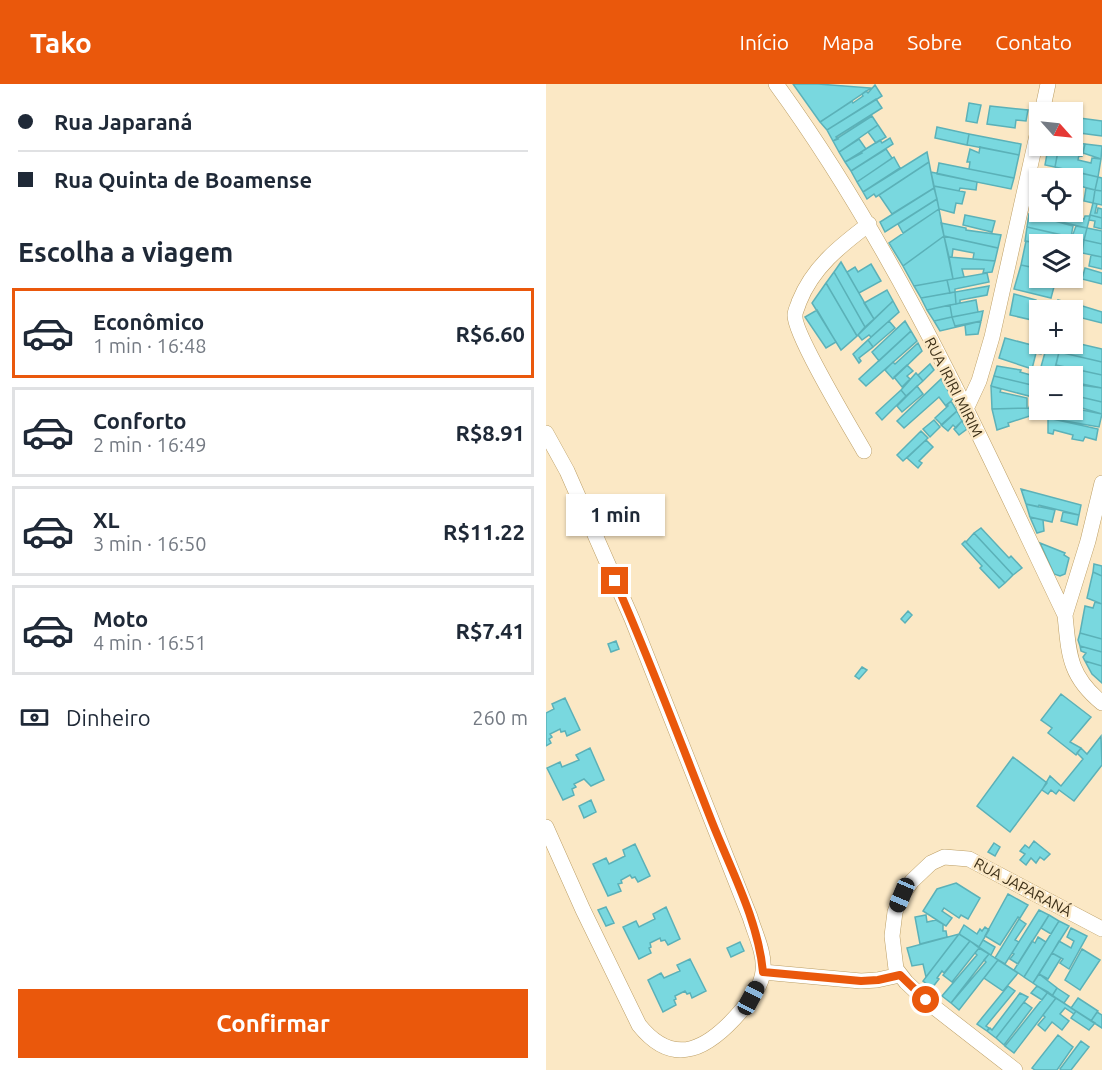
<!DOCTYPE html>
<html lang="pt">
<meta charset="utf-8">
<style>
:root{--surface:#fff;--page:#f2f2f3;--text:#1f2937;--muted:#747a83;--line:#e0e1e3;--accent:#ea580c}
body{margin:0;font-family:Ubuntu,sans-serif;background:var(--page);color:var(--text);height:100vh;display:flex;flex-direction:column;font-size:22px;white-space:nowrap}
*{box-sizing:border-box;margin:0}
p{font-size:20px;color:var(--muted)}
.icon{flex:none;width:33px;height:33px;fill:none;stroke:currentColor;stroke-width:2;stroke-linecap:round;stroke-linejoin:round}
.map{position:relative;flex:1;overflow:hidden}
.side{display:flex;flex-direction:column;background:var(--surface);width:546px}
.side>*{flex:none}
.guide{display:grid;align-content:center;height:132px;padding:0 18px;background:var(--surface)}
.needle{width:39px;rotate:117deg}
.tools{position:absolute;left:483px;top:18px;display:grid;gap:12px}
.tools a{display:grid;place-items:center;width:54px;height:54px;border-radius:0px;background:var(--surface);box-shadow:0 2px 4px #0004;font-size:30px}
.end{position:absolute;width:27px;height:27px;margin:-14px;border:8px solid #ea580c;background:#fff;box-shadow:0 0 0 3px #fff}
.from{border-radius:50%}
.bubble{position:absolute;height:42px;border-radius:0px;background:var(--surface);box-shadow:0 2px 4px #0004;font-size:20px;font-weight:700;line-height:42px;text-align:center}
.car{position:absolute;width:18px;height:36px;margin:-18px -9px;border-radius:8px;box-shadow:0 0 4px 2px #0007;background:linear-gradient(#222 24%,#8ab4d8 0 40%,#222 0 76%,#8ab4d8 0 86%,#222 0)}
.guide b{display:flex;align-items:center;gap:21px;height:57px;font-size:22px}
.guide b+b{border-top:2px solid var(--line)}
.guide i{width:15px;height:15px;background:var(--text)}
ul{padding:0;list-style:none}
li{display:flex;align-items:center;gap:18px;height:90px;margin:0 12px 9px;padding:0 6px;border:3px solid var(--line);border-radius:0px}
li div{flex:1}
li b{display:block;font-size:22px}
li em{font-style:normal;font-weight:700}
li.selected{border-color:var(--accent)}
li>.icon{width:54px;height:54px;stroke-width:1.5}
h2{padding:0 18px;font-size:27px;line-height:72px}
.pay{display:flex;align-items:center;gap:15px;height:66px;padding:0 18px;font-size:22px}
.pay p{margin-inline-start:auto}
.button{display:flex;gap:12px;margin-top:auto;padding:12px 18px}
.button a{flex:1;height:69px;border-radius:0px;background:var(--accent);color:#fff;font-size:24px;font-weight:700;line-height:69px;text-align:center}
header{display:flex;align-items:center;gap:36px;box-sizing:border-box;height:84px;padding:0 30px;background:var(--accent);color:#fff}
header strong{font-size:28px}
nav{display:flex;gap:33px;margin-inline-start:auto;font-size:21px}
main{display:flex;flex:1;min-height:0}
.map>svg:first-child{display:block}
</style>
<header>
<strong>Tako</strong>
<nav><a>Início</a><a>Mapa</a><a>Sobre</a><a>Contato</a></nav>
</header>
<main>
<section class="side">
<div class="guide">
<b><i class="from"></i>Rua Japaraná</b>
<b><i></i>Rua Quinta de Boamense</b>
</div>
<h2>Escolha a viagem</h2>
<ul>
<li class="selected"><svg class="icon" aria-label="car" viewBox="0 0 24 24"><path d="M5 17H2v-5l4-1 3-4h7l3 4 3 1v5h-3M9 17h6M6 11h13"/><circle cx="7" cy="17" r="2"/><circle cx="17" cy="17" r="2"/></svg><div><b>Econômico</b><p>1 min · 16:48</p></div><em>R$6.60</em></li>
<li><svg class="icon" aria-label="car" viewBox="0 0 24 24"><path d="M5 17H2v-5l4-1 3-4h7l3 4 3 1v5h-3M9 17h6M6 11h13"/><circle cx="7" cy="17" r="2"/><circle cx="17" cy="17" r="2"/></svg><div><b>Conforto</b><p>2 min · 16:49</p></div><em>R$8.91</em></li>
<li><svg class="icon" aria-label="car" viewBox="0 0 24 24"><path d="M5 17H2v-5l4-1 3-4h7l3 4 3 1v5h-3M9 17h6M6 11h13"/><circle cx="7" cy="17" r="2"/><circle cx="17" cy="17" r="2"/></svg><div><b>XL</b><p>3 min · 16:50</p></div><em>R$11.22</em></li>
<li><svg class="icon" aria-label="car" viewBox="0 0 24 24"><path d="M5 17H2v-5l4-1 3-4h7l3 4 3 1v5h-3M9 17h6M6 11h13"/><circle cx="7" cy="17" r="2"/><circle cx="17" cy="17" r="2"/></svg><div><b>Moto</b><p>4 min · 16:51</p></div><em>R$7.41</em></li>
</ul>
<div class="pay"><svg class="icon" aria-label="cash" viewBox="0 0 24 24"><path d="M3 7h18v10H3z"/><circle cx="12" cy="12" r="2"/></svg>Dinheiro<p>260 m</p></div>
<div class="button"><a>Confirmar</a></div>
</section>
<div class="map">
<svg width="556" height="986" viewBox="0 0 556 986">
<rect width="100%" height="100%" fill="#fbe8c5"/>
<path fill="#79d8df" stroke="#5bb1b8" stroke-width="1.5" d="M247,0h25l53,4 -51,34z
M329,1l7,11 -55,34 -7,-8 32,-21 1,2 10,-7 -1,-2 4,-3 2,2z
M330,15l6,9 -46,29 2,2 -5,2 -6,-11z
M423,19l12,2 -4,18 -11,-2z
M444,22l38,4 -2,11 -10,-1 -1,8 -28,-4z
M326,32l6,9 -39,27 -6,-11z
M526,33l30,4v15l-30,-4z
M332,41l8,12 -10,6 -8,-11z
M391,43l32,7 -2,11 -32,-7z
M423,50l52,10 -2,11 -52,-10z
M344,54l3,6 -42,27 -6,-9 17,-9 -1,-1 19,-12 2,3z
M313,55l7,10 -21,13 -6,-10z
M526,58l13,2 -3,12 -34,-8 1,-2h23z
M539,60l17,2 -1,13 -18,-6z
M434,63l39,8 -5,23 -45,-9 1,-7h-3l3,-13 9,4z
M502,64l10,3 -3,16 -10,-2z
M340,65l6,9 -35,24 -6,-11z
M512,67l21,4 -1,5 13,3 1,-5 9,1 -3,18 -43,-10z
M381,68l2,10 -53,35 -2,-3 -7,5 -4,-7z
M348,73l6,11 -37,24 -6,-10z
M383,78l5,26 -42,26 -13,-19z
M393,79l75,15 -3,11 -74,-15z
M512,84l40,9 -3,13 -23,-6v-6h-17z
M385,88l46,10 -1,8 -16,-2 -1,3 -25,-5z
M552,93l4,1v13l-7,-1z
M388,102l31,6 -3,12 -6,-1 -2,10 -15,-4z
M388,104l3,11 -52,33 -5,-10z
M540,104l9,2 -2,13 -9,-2z
M549,106l7,1v14l-9,-2z
M391,115l2,10 -36,24 -5,-9z
M526,117l7,1 -3,15 8,2 1,-3h5l-3,12 -43,-10 1,-6h27z
M547,119l4,1 -2,9h2l1,-5 4,1v9l-12,-3z
M393,125l5,27 -41,30 -14,-23z
M483,130l44,12 -2,11 -44,-10z
M419,131l30,6 -3,11 -29,-7z
M544,131l12,3v11l-8,-2 1,-6 -6,-1z
M395,139l25,5v2l35,5 -3,13 -54,-12z
M530,142l11,2 -3,12 -12,-3z
M481,143l43,10 -3,7h-16l-12,-2 -1,1 -13,-2z
M541,144l15,3v13l-18,-4z
M398,152l54,12 -3,13 -22,-2 1,-6 -21,-4 -1,8h-3z
M398,152l9,43 -39,7 -11,-20z
M526,153l12,3 -2,13 -9,-2 -1,-7h-1z
M538,156l18,4v13l-20,-4z
M480,157l14,3v25l-19,-4z
M527,167l9,2 -6,25 -4,-1z
M545,171l11,2v12l-13,-3z
M403,173l24,2 22,2 -3,11 -9,1 1,-4h-22l2,8 -11,2z
M295,178l33,57 -9,8 -31,-55z
M325,180l10,17 -22,12 -12,-21 8,-5 3,5z
M475,181l19,4v9h22l-1,6 -6,-1 -4,15 -37,-9z
M539,184l17,5v11l-20,-5z
M288,188l31,55 -8,9 -31,-53z
M441,189l2,9 -34,7v3l-5,1 -3,-13z
M401,196l3,13 -29,5 -7,-12z
M280,199l31,53 -16,14 -29,-47z
M443,202l-2,9 -27,5v3l-4,1 -1,-12z
M341,206l6,11 -19,18 -10,-16z
M409,208l1,12 -29,6 -6,-12z
M468,210l22,6 -4,20 -22,-5z
M430,216l2,12 -26,5 -2,-12z
M512,216l12,3 -1,7h-13z
M347,217l6,11 -28,25 -2,-2 -7,5 -4,-5z
M494,218l14,3 -1,5h-13v12l-4,-1z
M530,220l26,8v11l-28,-7z
M404,221l2,12 -18,4 -7,-11z
M271,226l19,32 -10,6 -21,-31z
M437,227l-2,10 -26,5 -3,-9z
M406,233l3,9 10,-1 -25,6 -6,-10z
M343,237l6,7 -22,19 -5,-7z
M359,237l6,10 -32,30 -7,-9z
M435,237l-3,13 -12,1 -1,-10z
M526,245l9,2 -5,12 26,6v13l-43,-10 2,-8h11z
M365,247l6,10 -51,45 -7,-7z
M459,254l38,10 -2,6 -5,-1 -4,16 -33,-11z
M322,256l5,7 -14,11 2,3 -2,2 -6,-9z
M372,259l4,8 -29,28 -8,-9 8,-8 2,2z
M500,265l13,3 -6,24 -14,-2z
M513,268l43,10v13l-46,-10z
M384,280l4,6 -11,11 -5,-6z
M361,281l6,6 -6,5 3,3 -8,8 -8,-10z
M510,281l46,10v13l-30,-6v-6h-19z
M451,282l24,4 -1,2 18,5 1,-3 10,2h-9v11l-46,-11z
M370,289l7,8 -17,15 -5,-6z
M448,292l46,11v12l-49,-13z
M395,295l12,20 -7,7 -7,-9 -35,31 -7,-7z
M526,300l30,4v14l-30,-7z
M371,302l6,8 -21,18 -5,-6z
M445,302l10,3 -1,3 27,6v10l-35,1z
M355,306l5,6 -24,24 -6,-7z
M526,311l30,7v12l-30,-9z
M486,313l8,2v9h-11z
M405,317l6,10 -15,14 -7,-7 13,-12 -2,-1z
M483,324l19,2v3l-8,3 -1,-3 -31,10 1,3 -12,4 -5,-21z
M526,324l30,6 -3,13 -51,-9v-8l5,1 1,-1h18z
M411,327l5,10 -6,7 -3,-3 -5,6 -7,-6z
M502,334l50,11 -2,11 -11,-3 -2,4 -11,-2 1,-4 -19,-5 -1,4 -5,-1z
M388,336l6,7 -10,10 -7,-8z
M416,337l5,8 -8,6 -5,-6z
M375,347l7,7 -25,23 -6,-6z
M380,356l7,7 -14,14 3,2 -4,5 -11,-10z
M475,405l60,16 -2,10 -40,-10 -1,2 -12,-3z
M480,420l29,6 -3,12 -22,-5z
M517,428l16,3 -2,10 -16,-4z
M484,433l13,3 1,11 -7,2z
M435,444l28,30 2,-2 11,12 -9,7 -39,-42z
M428,449l39,42 -8,8 -39,-41z
M419,457l40,42 -6,5 -19,-20 2,-2 -20,-22z
M494,459l25,10 -1,2 5,3 -4,16 -5,2 -6,-2z
M548,480l8,2v10l-9,-4z
M547,488l9,4v28l-15,-6z
M549,518l7,2v35l-22,-6 5,-27 8,2z
M362,527l4,4 -7,8 -4,-4z
M534,549l22,6v13l-22,-6 -2,-6z
M70,557l3,8 -8,3 -3,-8z
M534,562l22,6v14l-17,-5 -2,-4 3,-4 -5,-2z
M539,577l17,5v17l-10,-9z
M316,583l5,3 -8,9 -4,-3z
M515,610l30,23 -21,25 11,6 -5,7 -28,-22 4,-5 -11,-8z
M19,614l15,32 -13,6 -2,-5 -4,1 -1,-3 -10,5 2,3 -3,2 2,4 -5,3v-33l8,-4 -2,-5z
M555,652l1,29 -28,36 -15,-11 -3,4 -5,-4 -3,4 -6,-4 8,-14 11,10 22,-27 -6,-6 4,-5 6,6z
M44,664l14,32 -13,6 -7,-7 -10,5 2,3 -4,2 2,6 -11,5 -16,-32 13,-6 2,5 17,-7 -3,-5z
M467,673l34,26 -37,49 -33,-26z
M45,716l5,12 -12,6 -5,-12z
M488,757l16,13 -6,6 -4,-3 -4,6 -5,-5 -5,7 -6,-5 5,-6 -5,-3 5,-6 4,3z
M448,759l6,4 -5,9 -7,-4z
M89,760l15,32 -12,6 -3,-5 -3,1 -2,-3 -9,5 1,3 -4,1 3,7 -13,5 -15,-32 13,-6 3,6 16,-8 -2,-6z
M410,799l24,15 -12,21 -7,-4 -2,3 -15,-10 -2,3 10,7 -6,8 -23,-15 14,-22z
M462,810l20,11 -8,13 -2,-1 -18,28 -15,-9z
M60,823l8,16 -8,3 -8,-16z
M120,823l14,32 -12,6 -3,-5 -4,1 -1,-3 -10,5 1,4 -2,1 2,5 -12,6 -16,-32 13,-6 3,6 16,-8 -2,-5z
M493,826l10,5 -31,49 -8,-5 4,-5 -2,-1z
M380,831l1,7 9,-2 7,4v7h3l1,6 -27,7 -5,-27z
M503,831l10,6 -8,13 -10,-6z
M473,835l7,5 -11,16 4,2 -14,22 -10,-6z
M513,837l10,5 -36,57 -9,-6z
M418,841l13,9 3,-5 2,2 3,-4 4,3 -10,17 -20,-13z
M525,844l16,8 -18,33 -9,-6 3,-4 -11,-6 7,-12 12,7 3,-7 -7,-4z
M413,850l-33,43 -3,-13 -11,2 -5,-18z
M413,850l11,7 -26,32 -2,-2 -5,7 2,1 -7,9 -9,-7z
M492,853l8,5 -22,35 -10,-7 18,-29 3,2z
M437,856l12,7 -4,8 -12,-8z
M424,857l9,7 -27,34 -9,-7z
M194,858l4,9 -13,6 -4,-9z
M433,864l10,6 -38,49 -9,-7 35,-41 -2,-2z
M536,865l18,11 -20,30 -15,-10z
M506,869l9,5 -13,21 -9,-5z
M443,870l9,6 -39,50 -8,-7 35,-41 -2,-2z
M144,875l16,32 -14,7 -2,-5 -3,1 -2,-3 -10,5 1,3 -2,1 2,5 -13,7 -15,-32 13,-7 3,5 16,-7 -3,-6z
M452,876l20,13 -15,18 -19,-13z
M493,890l18,14 -5,8 -19,-13z
M462,902l7,5 -29,35 3,2 -2,3 -10,-7z
M491,902l11,6 -6,8 -11,-7z
M511,904l12,8 -5,7 -12,-7z
M502,908l8,6 -42,55 -9,-7z
M474,909l8,4 -32,41 -9,-7 3,-3 2,2z
M510,914l20,13 -2,3 -9,-6 -5,6 9,7 -7,9 -10,-8 -7,9 -7,-6 7,-8 -2,-2z
M532,914l20,13 -7,10 -20,-13z
M478,918l8,6 -28,37 -8,-7z
M530,927l19,12 -6,7 -18,-12z
M551,928l5,3v13l-11,-7z
M512,951l15,12 -16,23h-22l-3,-2z
M535,957l8,6 -18,23h-10l-1,-1z"/>
<g fill="none" stroke-linecap="round" stroke-linejoin="round">
<defs>
<path id="minor" d="M230,0c119,163 202,349 289,531 4,40 4,61 37,88
M496,28l6,-28
M420,325l13,-28 13,-44 48,-215
M0,349l21,38 65,148 118,298c5,17 15,36 13,54 -1,15 -13,29 -22,40 -31,36 -66,59 -102,14l-56,-115 -37,-83
M318,367c-12,-21 -71,-119 -69,-136 0,-4 3,-9 4,-13 14,-35 41,-56 70,-78
M519,531l23,-74 14,-58
M217,888l98,9 16,-1 23,-5
M469,986l-90,-70 -19,-18 -10,-13 -4,-33 3,-24 7,-17 10,-14 19,-18 13,-6 25,2 133,70"/>
</defs>
<use href="#minor" stroke="#bc9e64" stroke-width="16"/>
<use href="#minor" stroke="#fff" stroke-width="15"/>
</g>
<g fill="none" stroke-linecap="round" stroke-linejoin="round">
<path stroke="#ea580c" stroke-width="8" d="M69,497c35,79 65,160 97,241 19,48 46,98 51,150l98,9 17,-1 22,-5 26,25"/>
</g>
<g text-anchor="middle" dominant-baseline="central" stroke-width="5" stroke-linejoin="round" paint-order="stroke">
<g font-size="15" fill="#3d3018" stroke="#fbe8c5">
<text transform="translate(408 303) rotate(63)">RUA IRIRI MIRIM</text>
<text transform="translate(477 803) rotate(28)">RUA JAPARANÁ</text>
</g>
</g>
</svg>
<div class="tools">
<a><svg class="needle" viewBox="-14 -14 28 28"><path d="M0-13l5 13h-10z" fill="#e53935"/><path d="M0 13l5-13h-10z" fill="#747a83"/></svg></a>
<a><svg class="icon" aria-label="locate" viewBox="0 0 24 24"><circle cx="12" cy="12" r="6"/><path d="M12 2v4M12 18v4M2 12h4M18 12h4"/></svg></a>
<a><svg class="icon" aria-label="layers" viewBox="0 0 24 24"><path d="M12 4l9 5-9 5-9-5zM3 14l9 5 9-5"/></svg></a>
<a>+</a>
<a>−</a>
</div>
<i class="end from" style="left:380px;top:916px"></i>
<i class="end" style="left:69px;top:497px"></i>
<div class="bubble" style="left:20px;top:410px;width:99px">1 min</div>
<i class="car" style="left:356px;top:811px;rotate:203deg"></i>
<i class="car" style="left:205px;top:914px;rotate:28deg"></i>
</div>
</main>
